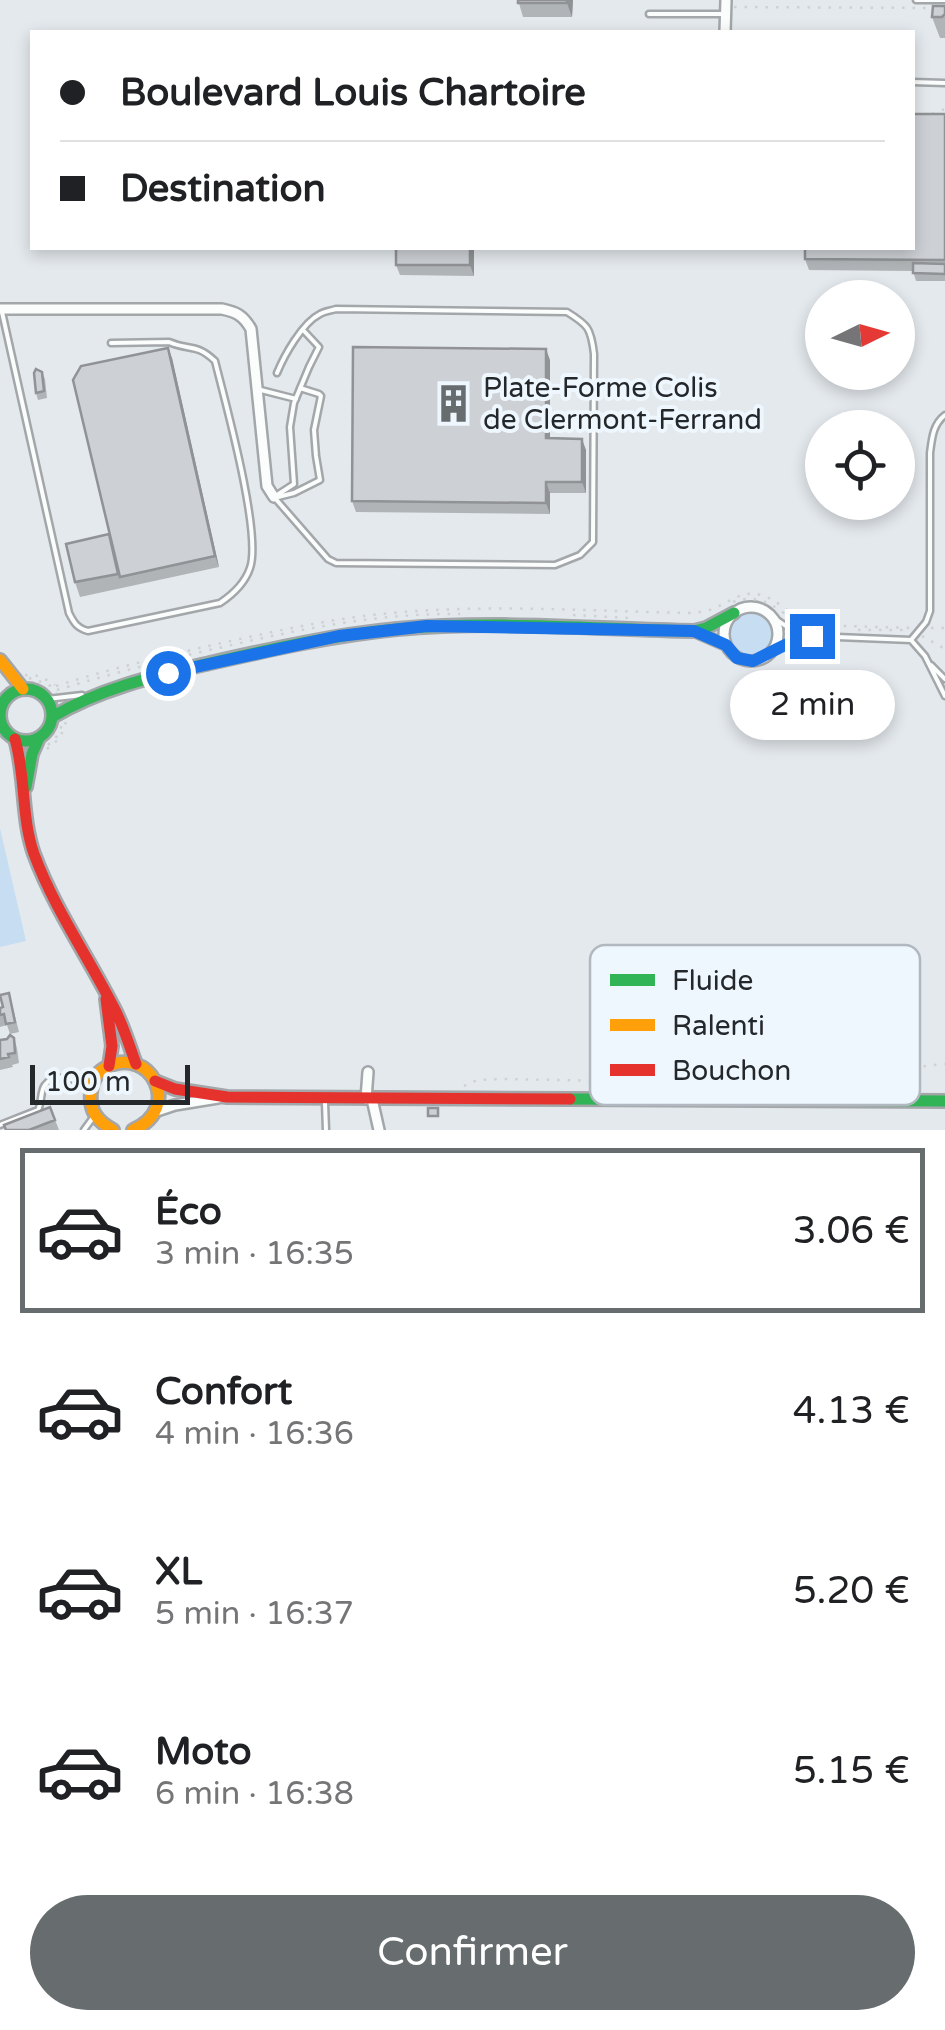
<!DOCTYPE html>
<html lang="fr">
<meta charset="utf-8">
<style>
:root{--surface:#fff;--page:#f2f2f2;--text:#202124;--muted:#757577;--line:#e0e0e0;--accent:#676c6f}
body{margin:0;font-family:"Varela Round",sans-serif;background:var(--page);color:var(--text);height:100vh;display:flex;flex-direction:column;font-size:38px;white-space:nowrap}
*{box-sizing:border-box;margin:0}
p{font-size:32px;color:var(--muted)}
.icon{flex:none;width:55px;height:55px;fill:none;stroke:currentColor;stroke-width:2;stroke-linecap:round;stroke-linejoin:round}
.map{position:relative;height:1130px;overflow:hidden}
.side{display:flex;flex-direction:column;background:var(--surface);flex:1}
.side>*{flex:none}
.hud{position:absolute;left:30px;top:30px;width:885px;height:220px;border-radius:0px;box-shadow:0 5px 15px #0003;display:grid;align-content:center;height:220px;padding:0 30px;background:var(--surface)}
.needle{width:65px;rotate:85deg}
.buttons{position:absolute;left:805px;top:280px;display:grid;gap:20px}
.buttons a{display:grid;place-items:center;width:110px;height:110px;border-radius:50%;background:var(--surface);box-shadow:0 5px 15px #0003;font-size:50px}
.scale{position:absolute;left:30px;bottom:25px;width:160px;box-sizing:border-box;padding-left:10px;border:5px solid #24282b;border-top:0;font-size:28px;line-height:35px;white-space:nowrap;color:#24282b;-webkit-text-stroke:8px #eef6fe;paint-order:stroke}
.end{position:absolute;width:45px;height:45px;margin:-22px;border:12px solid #1a73e8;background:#fff;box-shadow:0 0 0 5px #fff}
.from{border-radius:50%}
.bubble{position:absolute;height:70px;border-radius:35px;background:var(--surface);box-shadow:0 5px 15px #0003;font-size:32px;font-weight:600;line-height:70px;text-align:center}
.hud b{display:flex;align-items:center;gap:35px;height:95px;font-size:38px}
.hud b+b{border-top:2px solid var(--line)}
.hud i{width:25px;height:25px;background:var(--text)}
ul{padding:18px 0 0;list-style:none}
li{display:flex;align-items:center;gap:30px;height:165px;margin:0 20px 15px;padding:0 10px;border:5px solid transparent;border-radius:0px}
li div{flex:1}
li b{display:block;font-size:38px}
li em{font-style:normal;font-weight:600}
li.selected{border-color:var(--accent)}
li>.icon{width:90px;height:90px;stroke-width:1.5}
.button{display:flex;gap:20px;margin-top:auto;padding:20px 30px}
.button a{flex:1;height:115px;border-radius:60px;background:var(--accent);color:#fff;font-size:40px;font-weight:600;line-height:115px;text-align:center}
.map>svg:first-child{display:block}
</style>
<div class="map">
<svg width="945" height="1130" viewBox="0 0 945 1130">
<rect width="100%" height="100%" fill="#e4e9ed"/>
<path fill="#c7def2" d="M729 634a22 22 0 1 1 44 0a22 22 0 1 1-44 0Z
M0,828l26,113 -26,6z"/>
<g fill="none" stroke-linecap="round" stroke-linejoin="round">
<defs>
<path id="lane" d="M916,0h29
M649,14h77
M912,82l33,1
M2,312l67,301c5,10 8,15 19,18l132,-28c12,-8 25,-20 30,-35 12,-34 -25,-167 -35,-207 -19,-18 -25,-10 -46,-19l-58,1
M257,389l39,10
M274,497l54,62 8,4 219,2 25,-10 13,-13 1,-188c-3,-26 -6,-29 -27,-42l-231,-3c-6,2 -11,2 -16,5 -18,9 -36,42 -43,59
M274,497l20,-13 -4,-57 4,-24 15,-36 10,-20 -15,-16
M278,497l16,-4 26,-13 -4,-24 -2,-26 7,-34 -2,-2 -19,-6
M768,613c15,12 25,19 44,23l99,4 14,16 20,40
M911,640l15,-18 4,-11v-158c2,-15 3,-29 15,-38
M767,655l28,-15 13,-3
M931,665l14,14
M47,699l35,-4
M325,1103l1,27
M0,1125l38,-15c4,-7 2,-19 7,-25 9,-13 29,-5 41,-2
M84,1130l8,-11"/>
<path id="street" d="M725,32l1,-32
M0,309h222c14,3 21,6 29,20l16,157 7,11
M724 634a27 27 0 1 1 54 0a27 27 0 1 1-54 0Z
M696,632l30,13
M366,1099l2,-27
M372,1099l7,31
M157,1111l18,-6 43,-7"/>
<path id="fast" d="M0 715a26 26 0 1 1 52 0a26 26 0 1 1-52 0Z
M52,717c49,-29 103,-41 158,-54 62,-14 124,-28 187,-34 99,-9 198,0 297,2l12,-3 28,-15
M26,787l6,-33 7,-16
M570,1099l375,2"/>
<path id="slow" d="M0,660l23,29
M113,1130c-16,-9 -24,-19 -22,-38 1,-11 5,-20 16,-25 43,-22 77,41 26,63"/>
<path id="jam" d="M15,739c11,38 6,78 19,115 20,54 53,101 79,152 10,18 16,39 23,58
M106,999l6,47 -3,20
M155,1081l20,8 52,8 343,2"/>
</defs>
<use href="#lane" stroke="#a3a7aa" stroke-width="9"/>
<use href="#street" stroke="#a3a7aa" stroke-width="14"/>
<use href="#fast" stroke="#a3a7aa" stroke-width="16"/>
<use href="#slow" stroke="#a3a7aa" stroke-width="16"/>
<use href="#jam" stroke="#a3a7aa" stroke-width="16"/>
<path stroke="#d0d1d3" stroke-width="2.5" stroke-dasharray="2.5 8" stroke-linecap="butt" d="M734,7l197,1
M932,114l13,-5
M733,602c26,-10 43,5 64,21
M573,615l57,3
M931,628h14
M858,630h52
M922,636l23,13
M25,675l15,1 15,9
M29,678l19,6 9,8
M56,686c56,-18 113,-31 170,-44 55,-12 109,-24 165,-29 99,-9 199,-2 298,0 8,-1 16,-1 23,-4 19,-7 31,-21 52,-13 17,6 30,22 47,29l102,3
M57,690c62,-19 125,-34 188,-48 71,-16 142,-29 215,-28
M48,745l9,-9 6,-13
M47,749l13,-11 7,-19
M464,1086l13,-6 25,-1 164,3 38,-5 70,4 171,-17"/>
<use href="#lane" stroke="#fbfcfc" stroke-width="4"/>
<use href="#street" stroke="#fbfcfc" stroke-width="9"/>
<use href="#fast" stroke="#30b455" stroke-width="11"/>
<use href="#slow" stroke="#ff9f0a" stroke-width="11"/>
<use href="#jam" stroke="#e5322d" stroke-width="11"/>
</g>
<path fill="#b0b4b7" d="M518,0h55l-1,17h-49z
M945,6v32h-5l-8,-21z
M945,114v167h-29l-3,-10 -104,-1 -4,-11 107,-11z
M396,248h78v28l-74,-1 -4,-10z
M172,358l47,209 -139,30 -5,-15 34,-48z
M550,360v79l36,11v43h-36v21l-194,-2 -4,-11z
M42,372l3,7 2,19 -9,2 -2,-7z
M9,993l10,39 -9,2 -3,-9 -7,2v-19l3,-1z
M14,1038l3,10 2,15 -7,2 1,2 -13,3v-30z
M50,1107l9,23h-53z"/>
<path fill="#909295" d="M567,0h6l-1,17 -5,-14z
M470,248h4v28l-4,-11z
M168,348l4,10 47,209 -4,-11z
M546,349l4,11v89l-4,-11z
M582,439l4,11v43l-4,-11z
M546,482l4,11v21l-4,-11z"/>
<path fill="#cdd1d5" stroke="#909295" stroke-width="2.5" d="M518,0h49v3h-49z
M933,6h12v8l-3,3h-10z
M912,114h33v146l-140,-1v-11h107z
M396,248h74v17h-74z
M913,263l32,1v10l-32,-1z
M353,347l193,2v89l36,1v43h-36v21l-194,-2z
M168,348l47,208 -95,21 -47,-197 8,-14z
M36,369l6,3 2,19 -8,2 -2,-20z
M109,534l9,40 -43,8 -9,-38z
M9,993l6,29 -9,2 -2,-10 -4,1v-7l3,-1 -3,-12z
M10,1035l4,3 1,15 -7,1 1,3 -9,2v-19l7,-1z
M50,1107l5,13 -26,10h-23l-2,-5z
M428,1108h10v8h-10z"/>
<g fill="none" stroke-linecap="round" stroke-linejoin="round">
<path stroke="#1a73e8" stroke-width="12" d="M168,673l171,-37 88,-10 267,5 32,14 11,13 16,3 42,-21 17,-4"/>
</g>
<defs>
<symbol id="building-bare" viewBox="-9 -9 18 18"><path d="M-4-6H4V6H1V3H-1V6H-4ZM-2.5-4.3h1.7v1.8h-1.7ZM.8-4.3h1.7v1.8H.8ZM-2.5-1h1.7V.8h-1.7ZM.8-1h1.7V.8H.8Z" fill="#676c6f" stroke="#eef6fe" stroke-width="2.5" paint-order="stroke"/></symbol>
</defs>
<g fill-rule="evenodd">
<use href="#building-bare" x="426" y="376" width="55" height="55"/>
</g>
<g text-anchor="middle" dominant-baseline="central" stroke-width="8" stroke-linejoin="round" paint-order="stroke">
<g font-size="28" fill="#24282b" stroke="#eef6fe" text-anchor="start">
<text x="483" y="388">Plate-Forme Colis<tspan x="483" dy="32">de Clermont-Ferrand</tspan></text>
</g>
</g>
<rect x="590" y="945" width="330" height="160" rx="15" fill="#eef6fe" stroke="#b1b8bf" stroke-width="2.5"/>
<rect x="610" y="974" width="45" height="12" fill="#30b455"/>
<rect x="610" y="1019" width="45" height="12" fill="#ff9f0a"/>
<rect x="610" y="1064" width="45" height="12" fill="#e5322d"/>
<g font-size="28" fill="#24282b">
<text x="672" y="990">Fluide</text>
<text x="672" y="1035">Ralenti</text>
<text x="672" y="1080">Bouchon</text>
</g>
</svg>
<div class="buttons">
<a><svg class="needle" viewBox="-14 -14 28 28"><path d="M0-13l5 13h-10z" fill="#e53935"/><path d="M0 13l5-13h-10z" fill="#757577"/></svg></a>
<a><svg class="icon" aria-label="locate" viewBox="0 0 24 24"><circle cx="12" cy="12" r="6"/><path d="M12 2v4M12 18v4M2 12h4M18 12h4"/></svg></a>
</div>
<div class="scale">100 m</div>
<i class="end from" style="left:168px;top:673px"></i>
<i class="end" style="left:812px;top:636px"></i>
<div class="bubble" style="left:730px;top:670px;width:165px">2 min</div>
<div class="hud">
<b><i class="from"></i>Boulevard Louis Chartoire</b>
<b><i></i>Destination</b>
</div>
</div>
<section class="side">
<ul>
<li class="selected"><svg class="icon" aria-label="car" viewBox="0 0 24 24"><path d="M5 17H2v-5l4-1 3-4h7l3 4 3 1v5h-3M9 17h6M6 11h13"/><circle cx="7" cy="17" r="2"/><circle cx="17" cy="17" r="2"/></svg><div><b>Éco</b><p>3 min · 16:35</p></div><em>3.06 €</em></li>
<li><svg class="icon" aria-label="car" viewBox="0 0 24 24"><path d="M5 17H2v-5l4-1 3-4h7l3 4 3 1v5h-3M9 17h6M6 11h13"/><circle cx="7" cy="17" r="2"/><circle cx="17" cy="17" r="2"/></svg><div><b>Confort</b><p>4 min · 16:36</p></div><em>4.13 €</em></li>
<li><svg class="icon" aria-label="car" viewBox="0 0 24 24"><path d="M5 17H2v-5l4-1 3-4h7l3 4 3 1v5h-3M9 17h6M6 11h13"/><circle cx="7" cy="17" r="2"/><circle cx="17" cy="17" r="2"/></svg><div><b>XL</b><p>5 min · 16:37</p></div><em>5.20 €</em></li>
<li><svg class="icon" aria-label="car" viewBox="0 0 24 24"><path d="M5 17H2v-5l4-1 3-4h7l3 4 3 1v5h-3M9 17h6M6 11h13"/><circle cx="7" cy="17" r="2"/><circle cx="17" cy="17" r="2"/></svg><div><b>Moto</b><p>6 min · 16:38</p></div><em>5.15 €</em></li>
</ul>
<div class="button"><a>Confirmer</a></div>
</section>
